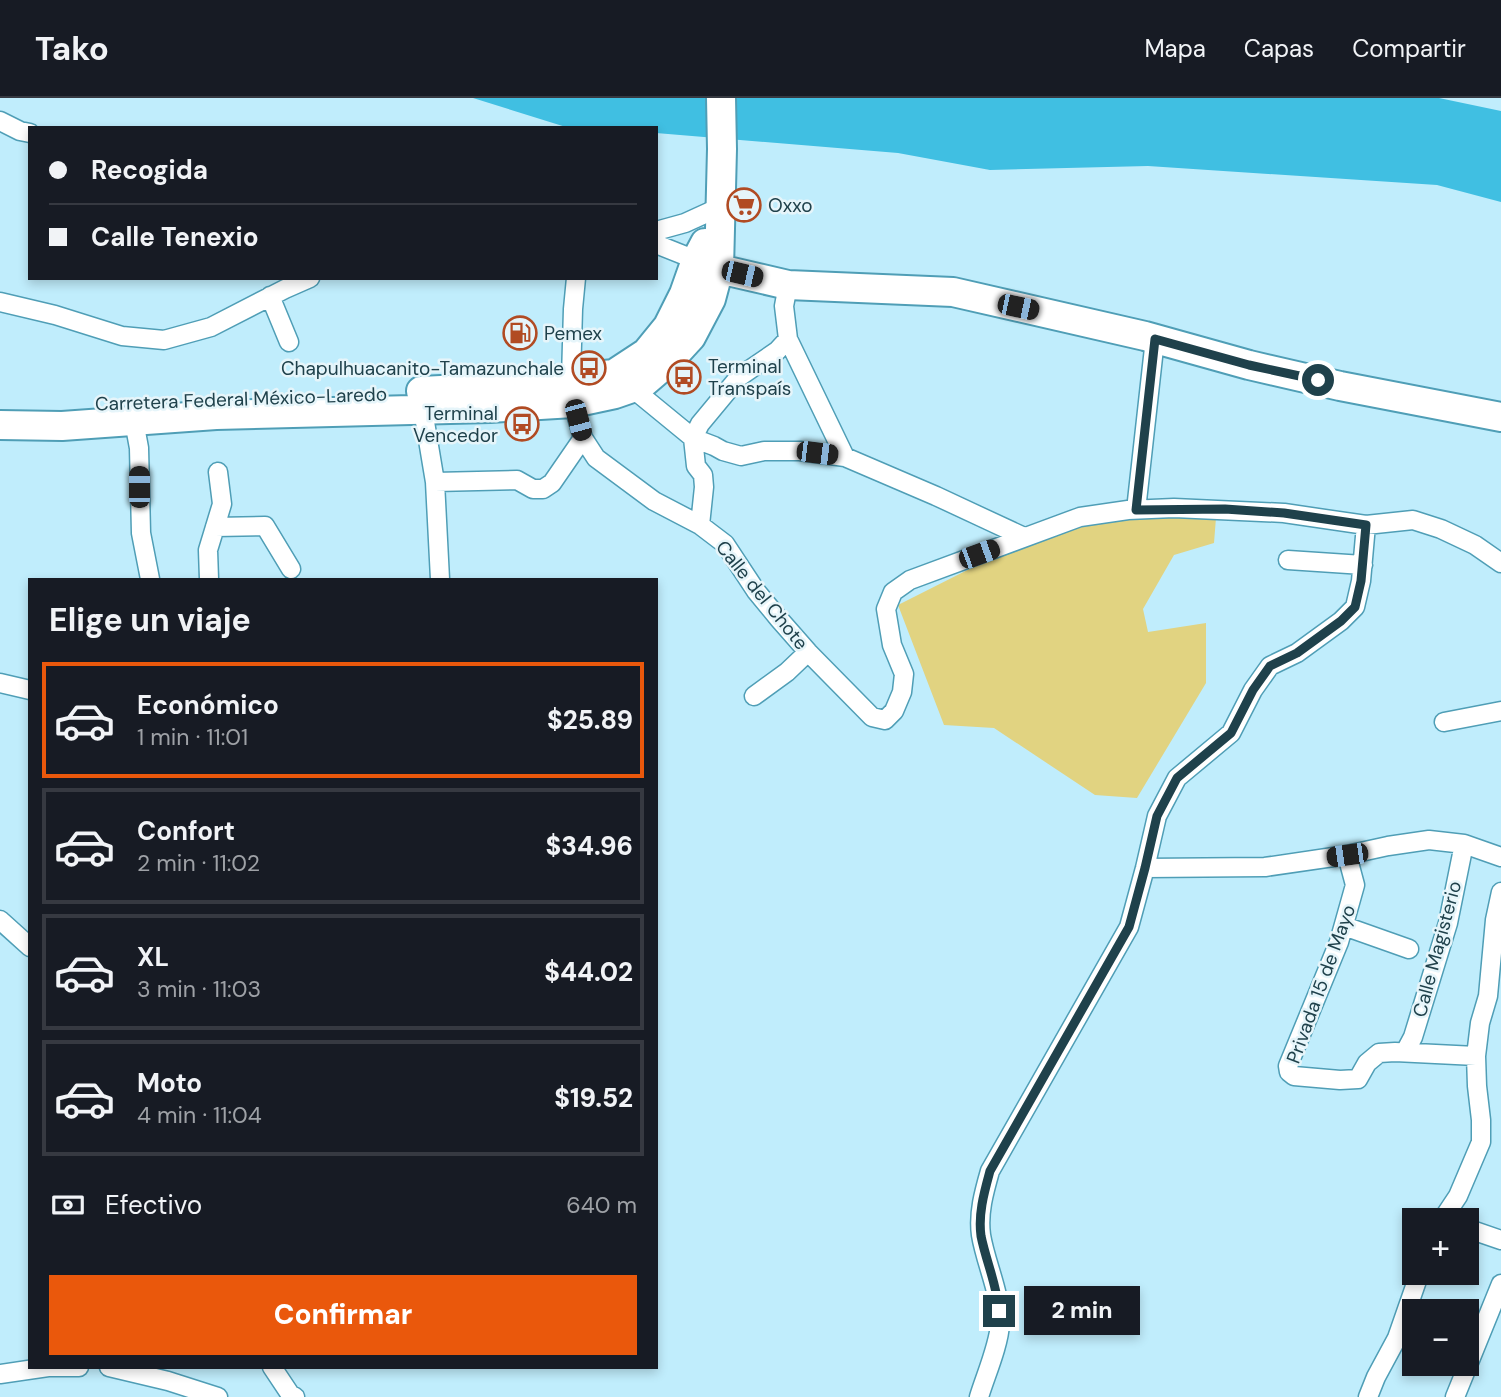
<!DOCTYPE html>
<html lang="es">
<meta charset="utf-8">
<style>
:root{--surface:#171b24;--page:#242831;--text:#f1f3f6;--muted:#9ea1a6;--line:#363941;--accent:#ea580c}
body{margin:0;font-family:"DM Sans",sans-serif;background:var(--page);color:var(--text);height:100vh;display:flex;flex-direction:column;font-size:26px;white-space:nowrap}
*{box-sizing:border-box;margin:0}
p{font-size:23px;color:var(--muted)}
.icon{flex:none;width:38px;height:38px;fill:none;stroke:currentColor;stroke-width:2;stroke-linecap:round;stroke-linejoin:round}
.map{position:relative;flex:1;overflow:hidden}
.sheet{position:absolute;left:28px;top:480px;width:630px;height:791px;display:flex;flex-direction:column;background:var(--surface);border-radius:0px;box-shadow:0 4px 10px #0003}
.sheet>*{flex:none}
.hud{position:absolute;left:28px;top:28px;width:630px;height:154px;border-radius:0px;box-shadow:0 4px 10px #0003;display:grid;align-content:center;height:154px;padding:0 21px;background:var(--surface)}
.tools{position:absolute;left:1402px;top:1110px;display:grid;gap:14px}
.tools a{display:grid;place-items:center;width:77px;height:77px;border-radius:0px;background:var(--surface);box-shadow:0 4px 10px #0003;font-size:35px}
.end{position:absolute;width:32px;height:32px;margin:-16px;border:9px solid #1f414b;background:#fff;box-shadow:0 0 0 4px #fff}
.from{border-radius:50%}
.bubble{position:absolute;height:49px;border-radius:0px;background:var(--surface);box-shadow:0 4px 10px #0003;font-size:23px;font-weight:800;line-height:49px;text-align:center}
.car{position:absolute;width:21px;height:42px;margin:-21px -10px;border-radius:9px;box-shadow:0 0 5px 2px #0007;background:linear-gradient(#222 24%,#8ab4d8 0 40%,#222 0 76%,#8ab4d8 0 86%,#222 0)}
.hud b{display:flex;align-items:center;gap:24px;height:66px;font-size:26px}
.hud b+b{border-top:2px solid var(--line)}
.hud i{width:18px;height:18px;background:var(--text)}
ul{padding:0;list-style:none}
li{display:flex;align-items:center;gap:21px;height:116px;margin:0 14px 10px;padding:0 7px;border:4px solid var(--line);border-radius:0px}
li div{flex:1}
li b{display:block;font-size:26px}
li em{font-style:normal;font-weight:800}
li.on{border-color:var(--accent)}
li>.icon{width:63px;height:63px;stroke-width:1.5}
h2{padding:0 21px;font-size:32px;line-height:84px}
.pay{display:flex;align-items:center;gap:18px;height:77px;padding:0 21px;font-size:26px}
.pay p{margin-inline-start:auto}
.action{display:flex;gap:14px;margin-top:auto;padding:14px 21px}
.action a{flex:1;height:80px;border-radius:0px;background:var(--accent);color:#fff;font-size:28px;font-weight:800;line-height:80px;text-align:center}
header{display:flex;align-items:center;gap:42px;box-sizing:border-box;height:98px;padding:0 35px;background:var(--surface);border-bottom:2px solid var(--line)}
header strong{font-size:33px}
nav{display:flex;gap:38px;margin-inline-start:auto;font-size:24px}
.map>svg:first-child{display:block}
</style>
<header>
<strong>Tako</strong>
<nav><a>Mapa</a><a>Capas</a><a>Compartir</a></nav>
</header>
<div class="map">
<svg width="1501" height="1299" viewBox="0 0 1501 1299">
<rect width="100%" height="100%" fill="#c0edfc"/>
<path fill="#e1d381" d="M1217,407l-3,38 -40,12 -31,54 5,23 58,-9v60l-69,115 -42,-3 -101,-67 -50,-3 -46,-120 159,-80z"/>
<path fill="#40bfe2" d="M473,0h966l62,13v91l-64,-17 -289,-19 -158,4 -92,-17 -242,-20v-5h-87z"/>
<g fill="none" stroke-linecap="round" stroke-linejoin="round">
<defs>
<path id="street" d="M0,23l20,10 10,2
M656,133l29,-8 35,-16
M656,146l40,16
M576,180l-3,31 -2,69 2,25 10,35 13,20 58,43 46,24 25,19 31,47 23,28 29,33 64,65 13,3 9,-9 8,-19 2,-18 -12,-29 -6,-36 7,-17 17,-12 170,-63 48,-7 46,-2 110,5 82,12 47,-5 28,9 34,16 26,18
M788,187l-4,21 4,33 57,118 91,39 88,41
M270,198l19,46
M0,204l55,13 67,21 42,4 47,-13 74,-38 25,-11
M632,290l61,50 21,8 9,5 18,5 23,-5h36l45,6
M423,312l12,72 5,97
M134,323l5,27 2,85 9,46
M435,384l82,-2 16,9h10l9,-6 31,-45
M1136,412l19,-171
M700,427l4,-38 -1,-12 -7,-9 -3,-28 7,-14 39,-47 38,-26 11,-12
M215,429l50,-1 26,43
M1288,462l75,5
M209,481l-1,-29 14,-46 -4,-32
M0,585l30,7
M754,598l33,-24 21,-20
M1444,624l57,-11
M1347,757l8,30 -16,57 -51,124 1,6 5,4 46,4 18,-1 9,-16 12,-10 16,-1 81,4
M1145,770l120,-1 82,-12 41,-9 41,-6 35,4 37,13
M0,822l30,27
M1344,828l65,23
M1405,954l8,-15 35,-114 16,-79
M1442,1122l16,-24 23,-54v-22l-4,-34 -1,-30 4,-33 8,-27 7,-76 6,-28
M1466,1130l35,12
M109,1269l59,14 50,16
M272,1269l18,27 5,3
M0,1276l48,-7h31
M979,1299c6,-20 20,-52 21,-73 1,-31 -14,-59 -19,-89 -3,-22 3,-43 9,-64l139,-244 16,-59 12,-52 20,-38 54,-45 22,-43 17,-24 27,-13 44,-32 14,-14 6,-26 5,-56
M1368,1299l8,-20 21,-39 23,-66
M1455,1299l46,-113"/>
<path id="primary" d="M696,162l23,9 69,16 165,7 192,44 104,29 91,21 161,31
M421,293l40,-2 153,-15 32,-21 22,-27 16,-32 12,-34 9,-17
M0,327l62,1 154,-11 274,-7 83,-5 42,-9 26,-9 28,-24 22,-24 20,-38 8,-30 3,-120 -1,-51"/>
</defs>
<use href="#street" stroke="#4f9eb6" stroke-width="21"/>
<use href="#primary" stroke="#4f9eb6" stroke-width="32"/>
<use href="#street" stroke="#fff" stroke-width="18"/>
<use href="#primary" stroke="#fff" stroke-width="28"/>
</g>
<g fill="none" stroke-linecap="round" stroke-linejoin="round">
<path stroke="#1f414b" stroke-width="9" d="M999,1213c-2,-26 -13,-50 -18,-75 -3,-22 3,-43 9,-65l139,-244 16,-59 12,-52 20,-38 54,-45 22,-43 17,-24 27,-13 44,-32 14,-14 6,-26 5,-56 -82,-12 -59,-4 -89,1 19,-171 94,26 69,15"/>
</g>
<defs>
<symbol id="supermarket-ring" viewBox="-11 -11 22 22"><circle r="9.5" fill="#e6f5fa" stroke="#b14b23" stroke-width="1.5"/><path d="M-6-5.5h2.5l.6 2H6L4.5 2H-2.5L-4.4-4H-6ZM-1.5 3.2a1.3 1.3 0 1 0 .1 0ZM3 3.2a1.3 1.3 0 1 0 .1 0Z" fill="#b14b23"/></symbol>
<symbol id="fuel-ring" viewBox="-11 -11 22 22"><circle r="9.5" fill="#e6f5fa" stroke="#b14b23" stroke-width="1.5"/><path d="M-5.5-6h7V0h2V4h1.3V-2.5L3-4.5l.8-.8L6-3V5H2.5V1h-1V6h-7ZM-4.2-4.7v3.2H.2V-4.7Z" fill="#b14b23"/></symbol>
<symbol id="bus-ring" viewBox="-11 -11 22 22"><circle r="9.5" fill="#e6f5fa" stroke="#b14b23" stroke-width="1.5"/><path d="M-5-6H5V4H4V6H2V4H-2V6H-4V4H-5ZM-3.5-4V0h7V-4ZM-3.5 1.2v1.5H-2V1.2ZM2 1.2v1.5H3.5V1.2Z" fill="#b14b23"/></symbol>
</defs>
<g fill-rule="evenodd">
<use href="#supermarket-ring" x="725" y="88" width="38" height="38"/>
<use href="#fuel-ring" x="501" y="216" width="38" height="38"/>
<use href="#bus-ring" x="570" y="251" width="38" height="38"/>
<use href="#bus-ring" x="665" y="260" width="38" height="38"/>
<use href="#bus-ring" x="503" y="307" width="38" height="38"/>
</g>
<g text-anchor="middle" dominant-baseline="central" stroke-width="5" stroke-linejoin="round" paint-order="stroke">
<g font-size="19" fill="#1f414b" stroke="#e6f5fa" text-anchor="start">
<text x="768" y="107">Oxxo</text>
<text x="544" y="235">Pemex</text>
<text x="708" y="268">Terminal<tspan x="708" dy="22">Transpaís</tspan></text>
<text x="564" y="270" text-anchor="end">Chapulhuacanito-Tamazunchale</text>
<text x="498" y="315" text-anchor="end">Terminal<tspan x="498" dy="22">Vencedor</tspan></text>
</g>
<g font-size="19" fill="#1f414b" stroke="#e6f5fa">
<text transform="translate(241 301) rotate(-2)">Carretera Federal México-Laredo</text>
<text transform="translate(762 497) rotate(51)">Calle del Chote</text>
<text transform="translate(1437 851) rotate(-75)">Calle Magisterio</text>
<text transform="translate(1321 886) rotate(-70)">Privada 15 de Mayo</text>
</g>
</g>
</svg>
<div class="tools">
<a>+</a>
<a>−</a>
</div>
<i class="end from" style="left:1318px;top:282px"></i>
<i class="end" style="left:999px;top:1213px"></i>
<div class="bubble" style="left:1024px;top:1188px;width:116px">2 min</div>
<i class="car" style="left:742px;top:176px;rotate:103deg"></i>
<i class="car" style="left:1018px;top:209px;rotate:102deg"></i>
<i class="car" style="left:578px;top:322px;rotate:165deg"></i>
<i class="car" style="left:817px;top:355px;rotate:97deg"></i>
<i class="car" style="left:139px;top:389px;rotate:0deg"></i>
<i class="car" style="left:979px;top:456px;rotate:70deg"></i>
<i class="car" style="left:1347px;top:757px;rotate:262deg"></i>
<div class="hud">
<b><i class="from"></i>Recogida</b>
<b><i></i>Calle Tenexio</b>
</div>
<section class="sheet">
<h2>Elige un viaje</h2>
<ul>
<li class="on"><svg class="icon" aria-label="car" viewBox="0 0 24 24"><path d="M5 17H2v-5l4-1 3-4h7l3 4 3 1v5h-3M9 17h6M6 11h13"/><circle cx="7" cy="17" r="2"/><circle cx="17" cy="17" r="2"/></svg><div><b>Económico</b><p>1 min · 11:01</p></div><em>$25.89</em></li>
<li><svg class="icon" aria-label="car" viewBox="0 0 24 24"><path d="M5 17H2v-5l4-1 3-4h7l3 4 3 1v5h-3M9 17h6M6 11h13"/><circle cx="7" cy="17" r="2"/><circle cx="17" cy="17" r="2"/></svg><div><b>Confort</b><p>2 min · 11:02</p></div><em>$34.96</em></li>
<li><svg class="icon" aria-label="car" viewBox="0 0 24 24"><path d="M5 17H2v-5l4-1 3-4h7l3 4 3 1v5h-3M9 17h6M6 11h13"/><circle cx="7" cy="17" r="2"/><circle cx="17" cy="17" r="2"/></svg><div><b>XL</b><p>3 min · 11:03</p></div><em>$44.02</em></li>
<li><svg class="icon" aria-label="car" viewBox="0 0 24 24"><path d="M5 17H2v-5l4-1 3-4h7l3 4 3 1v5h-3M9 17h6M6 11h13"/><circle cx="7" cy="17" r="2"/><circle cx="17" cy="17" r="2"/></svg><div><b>Moto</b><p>4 min · 11:04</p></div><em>$19.52</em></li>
</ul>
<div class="pay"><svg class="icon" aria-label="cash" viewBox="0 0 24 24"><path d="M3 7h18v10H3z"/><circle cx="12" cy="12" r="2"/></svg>Efectivo<p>640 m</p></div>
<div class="action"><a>Confirmar</a></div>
</section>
</div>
